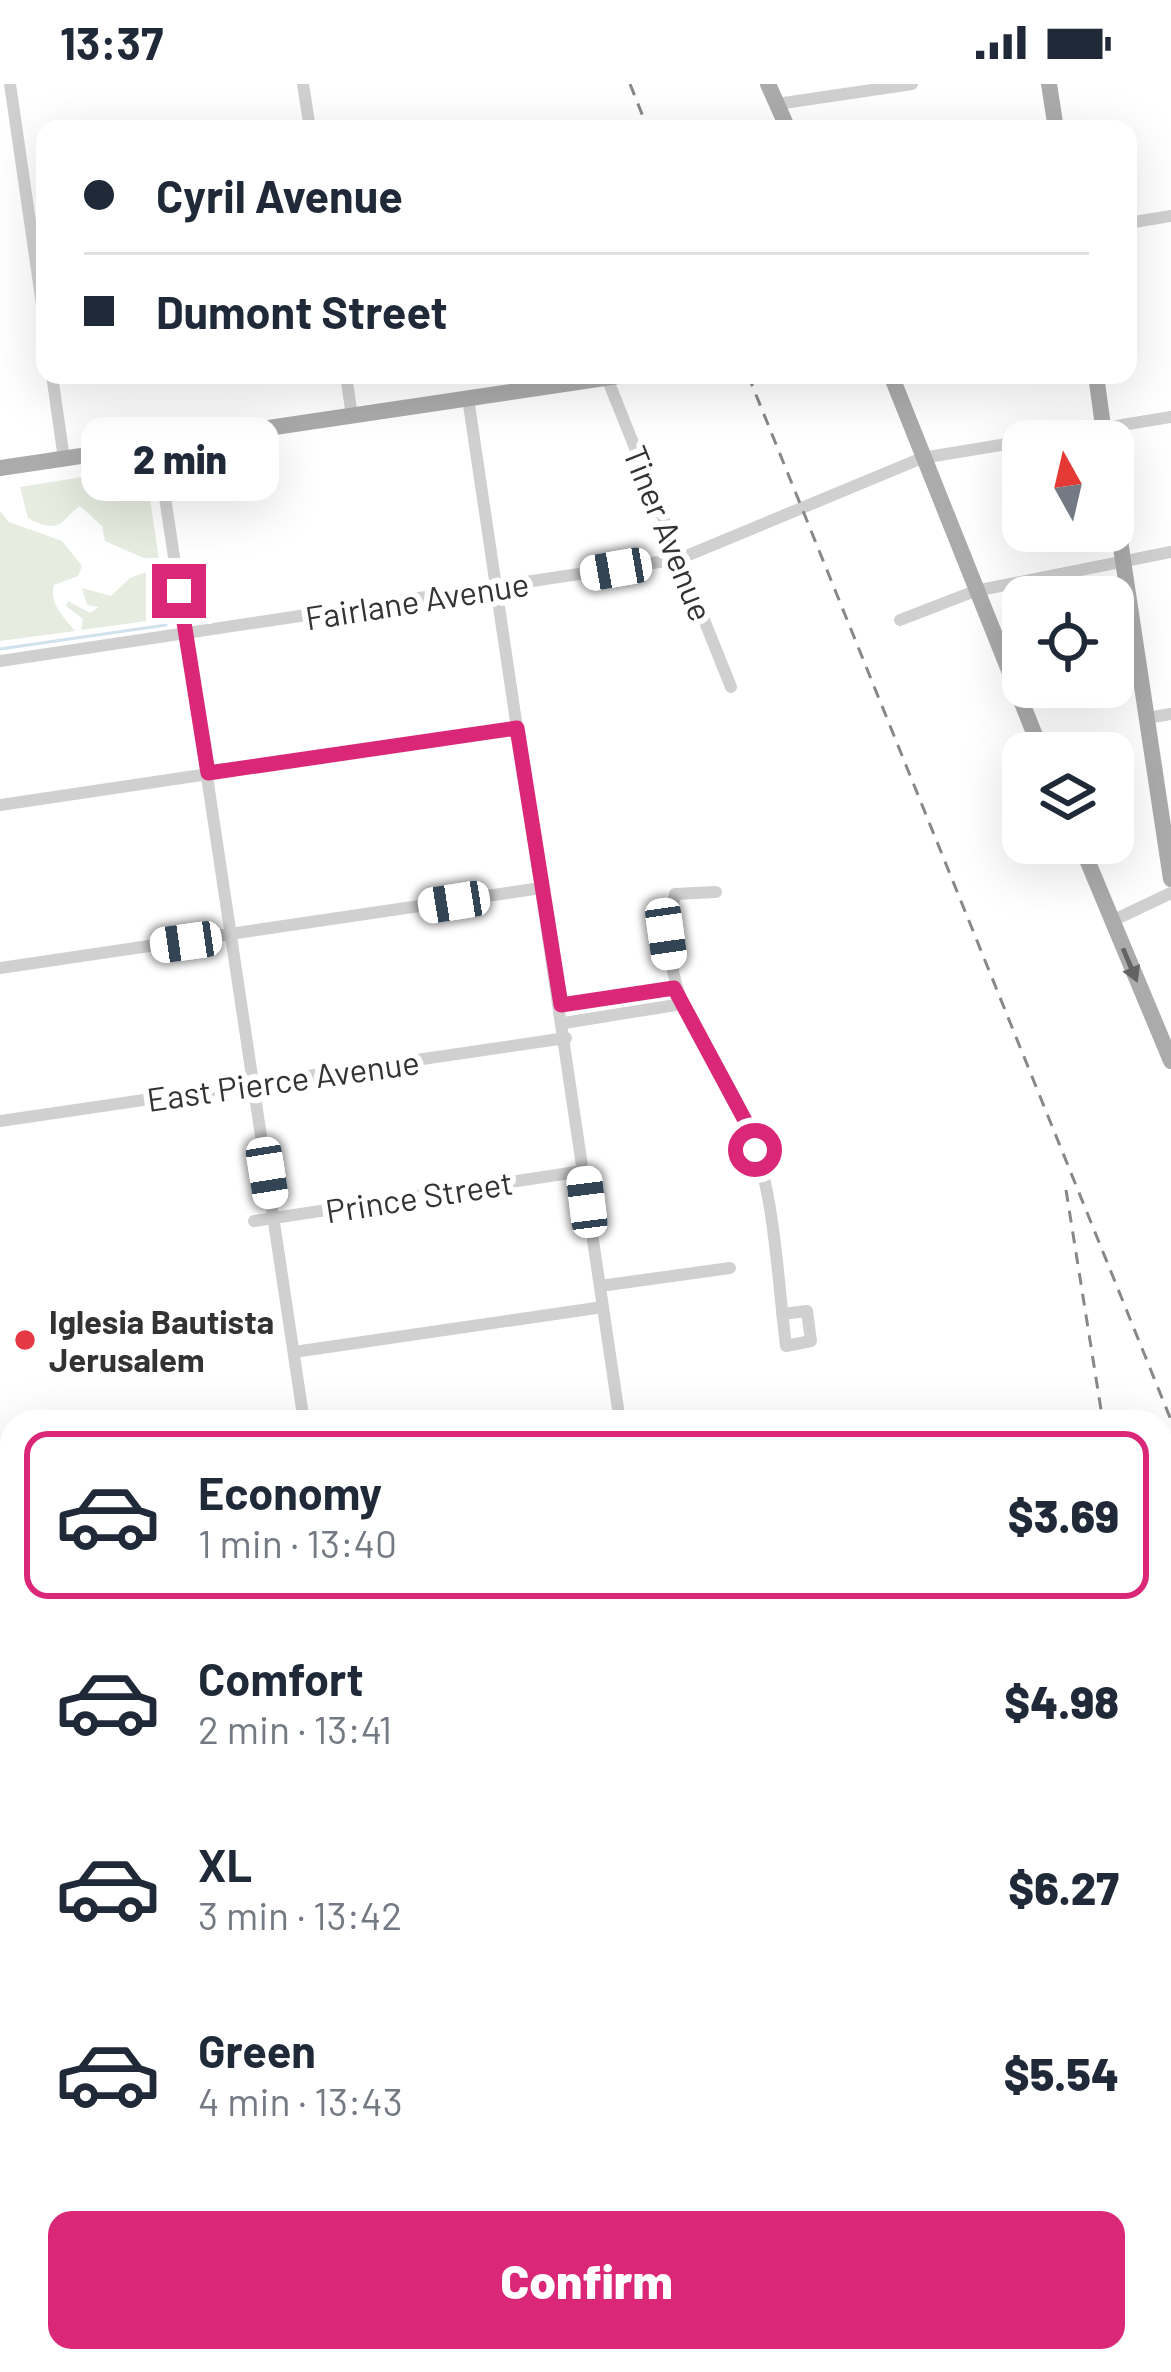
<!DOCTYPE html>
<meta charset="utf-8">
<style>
:root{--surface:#fff;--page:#f6f6f7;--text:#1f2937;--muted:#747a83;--line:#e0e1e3;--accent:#db2777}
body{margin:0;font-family:Barlow,sans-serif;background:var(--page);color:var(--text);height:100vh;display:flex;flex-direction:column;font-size:45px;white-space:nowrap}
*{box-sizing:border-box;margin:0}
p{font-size:39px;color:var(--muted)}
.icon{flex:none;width:66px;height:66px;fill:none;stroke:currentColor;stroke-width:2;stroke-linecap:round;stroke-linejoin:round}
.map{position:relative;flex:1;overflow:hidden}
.side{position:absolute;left:0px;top:1326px;width:1173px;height:963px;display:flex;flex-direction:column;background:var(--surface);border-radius:36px 36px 0 0;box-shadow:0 12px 48px #0002}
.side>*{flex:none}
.top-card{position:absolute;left:36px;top:36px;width:1101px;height:264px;border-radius:24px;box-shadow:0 12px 48px #0002;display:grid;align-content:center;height:264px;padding:0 48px;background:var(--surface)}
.needle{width:78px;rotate:352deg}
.buttons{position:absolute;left:1002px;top:336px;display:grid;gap:24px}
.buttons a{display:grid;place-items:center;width:132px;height:132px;border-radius:24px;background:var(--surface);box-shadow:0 12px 48px #0002;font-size:60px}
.end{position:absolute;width:54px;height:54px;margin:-27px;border:15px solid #db2777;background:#fff;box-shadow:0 0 0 6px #fff}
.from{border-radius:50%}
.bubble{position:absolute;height:84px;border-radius:24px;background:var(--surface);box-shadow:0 12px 48px #0002;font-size:39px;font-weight:800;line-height:84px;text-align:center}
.car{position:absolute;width:36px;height:72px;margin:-36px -18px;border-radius:15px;box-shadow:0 0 9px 3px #0007;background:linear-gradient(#fff 24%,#345 0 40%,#fff 0 76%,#345 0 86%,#fff 0)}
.top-card b{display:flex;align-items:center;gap:42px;height:114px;font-size:45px}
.top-card b+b{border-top:3px solid var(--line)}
.top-card i{width:30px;height:30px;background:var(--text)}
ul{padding:21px 0 0;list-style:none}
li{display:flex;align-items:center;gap:36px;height:168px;margin:0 24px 18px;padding:0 24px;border:6px solid transparent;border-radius:24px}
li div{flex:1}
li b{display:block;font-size:45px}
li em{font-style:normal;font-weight:800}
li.selected{border-color:var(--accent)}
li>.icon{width:108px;height:108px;stroke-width:1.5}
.action{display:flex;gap:24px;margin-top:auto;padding:24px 48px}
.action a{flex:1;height:138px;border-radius:24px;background:var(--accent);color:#fff;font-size:48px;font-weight:800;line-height:138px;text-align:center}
.status{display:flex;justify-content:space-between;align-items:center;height:84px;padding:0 60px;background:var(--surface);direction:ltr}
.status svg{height:33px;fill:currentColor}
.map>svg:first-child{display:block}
</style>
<div class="status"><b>13:37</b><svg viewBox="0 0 49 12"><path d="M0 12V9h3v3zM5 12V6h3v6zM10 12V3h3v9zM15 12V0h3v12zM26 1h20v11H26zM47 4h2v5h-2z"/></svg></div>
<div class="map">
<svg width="1171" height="2288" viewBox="0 0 1171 2288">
<rect width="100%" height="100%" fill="#fff"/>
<path fill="#e6ecdf" d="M145,383l23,151 -87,12 2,-11 -17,-13 2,-5 22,12 9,-6 -12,-2 -5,-17 29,8 19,-18 22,-8 1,-8 -48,-21 -3,-15 -22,-20c-20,14 -18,30 -52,12l-8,-31z
M0,427l9,11 53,19 20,25 -4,10 -24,9c-5,19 9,31 21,46l-75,10z"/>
<path fill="#cfe2ee" d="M312,2277h674l4,11h-677z"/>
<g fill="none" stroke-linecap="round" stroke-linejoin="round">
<path stroke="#cfe2ee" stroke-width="3" d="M0,565l166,-24"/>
<path stroke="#d0d0d0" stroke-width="12" d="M10,0l35,241
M303,0l7,45
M777,20l135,-20
M1128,139l43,-7
M52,291l12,84
M346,291l6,41
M607,294l124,309
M468,314l152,1024
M157,360l147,978
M900,536l75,-29 196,-39
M0,577l679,-102 243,-101 249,-41
M1147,634l24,-4
M0,721l517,-77
M716,808l-41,2c-23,107 36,142 73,232 27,66 29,149 38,220l25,-5 -4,-30 -25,3
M1112,837l59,-28
M0,884l541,-80
M561,921l113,-17
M564,939l118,-19
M0,1037l566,-83
M254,1137l329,-50
M600,1202l130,-18
M294,1268l309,-45
M0,1380l12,78
M1161,1471l10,-2
M0,1644l12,-2
M1161,1776l10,72
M1161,1991l10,-1"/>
<path stroke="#ababab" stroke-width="16" d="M768,0l20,45
M1049,0l7,45
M891,291l151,378
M1096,291l9,66
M0,384l625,-93
M1113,410l58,385
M1080,759l91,218"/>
<path stroke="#888" stroke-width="3" stroke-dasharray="12 9" stroke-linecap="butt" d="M630,0l18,45
M748,291l423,1045
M1066,1106l37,232"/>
</g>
<defs><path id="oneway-solid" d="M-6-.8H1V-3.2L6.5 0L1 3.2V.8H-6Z" transform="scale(3)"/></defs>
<use fill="#636363" href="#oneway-solid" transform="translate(1130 881) rotate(67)"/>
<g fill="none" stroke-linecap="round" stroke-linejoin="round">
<path stroke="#db2777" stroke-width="15" d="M179,507l29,182 309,-45 44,277 113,-17 74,138 7,24"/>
</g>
<circle fill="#e63946" stroke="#fff" stroke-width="4.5" cx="25" cy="1256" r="12"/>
<g text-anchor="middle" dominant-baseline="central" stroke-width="12" stroke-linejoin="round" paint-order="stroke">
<g font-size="33" fill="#333" stroke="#fff">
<text transform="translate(669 449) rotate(68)">Tiner Avenue</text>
<text transform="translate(417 516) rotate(-9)">Fairlane Avenue</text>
<text transform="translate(283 996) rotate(-8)">East Pierce Avenue</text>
<text transform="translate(419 1112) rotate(-9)">Prince Street</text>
</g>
<g font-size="33" font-weight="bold" fill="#333" stroke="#fff" text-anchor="start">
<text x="49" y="1237">Iglesia Bautista<tspan x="49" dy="38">Jerusalem</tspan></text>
</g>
</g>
</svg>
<div class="buttons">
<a><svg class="needle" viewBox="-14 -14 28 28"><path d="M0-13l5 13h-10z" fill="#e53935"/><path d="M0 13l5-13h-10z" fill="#747a83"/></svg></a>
<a><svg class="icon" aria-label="locate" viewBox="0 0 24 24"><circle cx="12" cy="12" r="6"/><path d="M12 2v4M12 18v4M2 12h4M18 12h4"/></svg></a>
<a><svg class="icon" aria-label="layers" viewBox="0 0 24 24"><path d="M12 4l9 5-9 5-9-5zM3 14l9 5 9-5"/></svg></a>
</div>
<i class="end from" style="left:755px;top:1066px"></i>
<i class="end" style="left:179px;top:507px"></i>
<div class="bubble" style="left:81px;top:333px;width:198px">2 min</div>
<i class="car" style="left:616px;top:485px;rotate:260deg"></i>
<i class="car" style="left:454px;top:818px;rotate:261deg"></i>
<i class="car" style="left:666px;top:850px;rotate:172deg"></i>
<i class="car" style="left:186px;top:858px;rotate:262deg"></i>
<i class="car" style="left:267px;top:1089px;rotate:171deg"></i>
<i class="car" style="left:587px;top:1118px;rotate:353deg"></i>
<div class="top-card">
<b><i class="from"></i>Cyril Avenue</b>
<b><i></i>Dumont Street</b>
</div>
<section class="side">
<ul>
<li class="selected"><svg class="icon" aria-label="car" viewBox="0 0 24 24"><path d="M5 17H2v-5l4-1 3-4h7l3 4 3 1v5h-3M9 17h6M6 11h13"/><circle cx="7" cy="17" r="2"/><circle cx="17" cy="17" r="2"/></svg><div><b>Economy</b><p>1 min · 13:40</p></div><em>$3.69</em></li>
<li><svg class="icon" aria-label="car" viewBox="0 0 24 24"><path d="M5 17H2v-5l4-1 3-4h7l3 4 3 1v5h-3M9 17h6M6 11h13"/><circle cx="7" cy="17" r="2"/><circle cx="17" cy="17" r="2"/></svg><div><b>Comfort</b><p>2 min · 13:41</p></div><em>$4.98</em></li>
<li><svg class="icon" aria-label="car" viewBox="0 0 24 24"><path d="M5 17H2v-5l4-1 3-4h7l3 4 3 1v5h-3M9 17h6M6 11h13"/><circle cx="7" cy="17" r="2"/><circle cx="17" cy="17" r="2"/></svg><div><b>XL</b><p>3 min · 13:42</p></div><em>$6.27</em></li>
<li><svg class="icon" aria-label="car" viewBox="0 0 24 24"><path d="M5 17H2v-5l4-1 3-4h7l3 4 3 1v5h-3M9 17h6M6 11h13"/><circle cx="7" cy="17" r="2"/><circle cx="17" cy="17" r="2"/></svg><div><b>Green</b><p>4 min · 13:43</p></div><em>$5.54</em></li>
</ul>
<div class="action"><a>Confirm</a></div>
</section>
</div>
